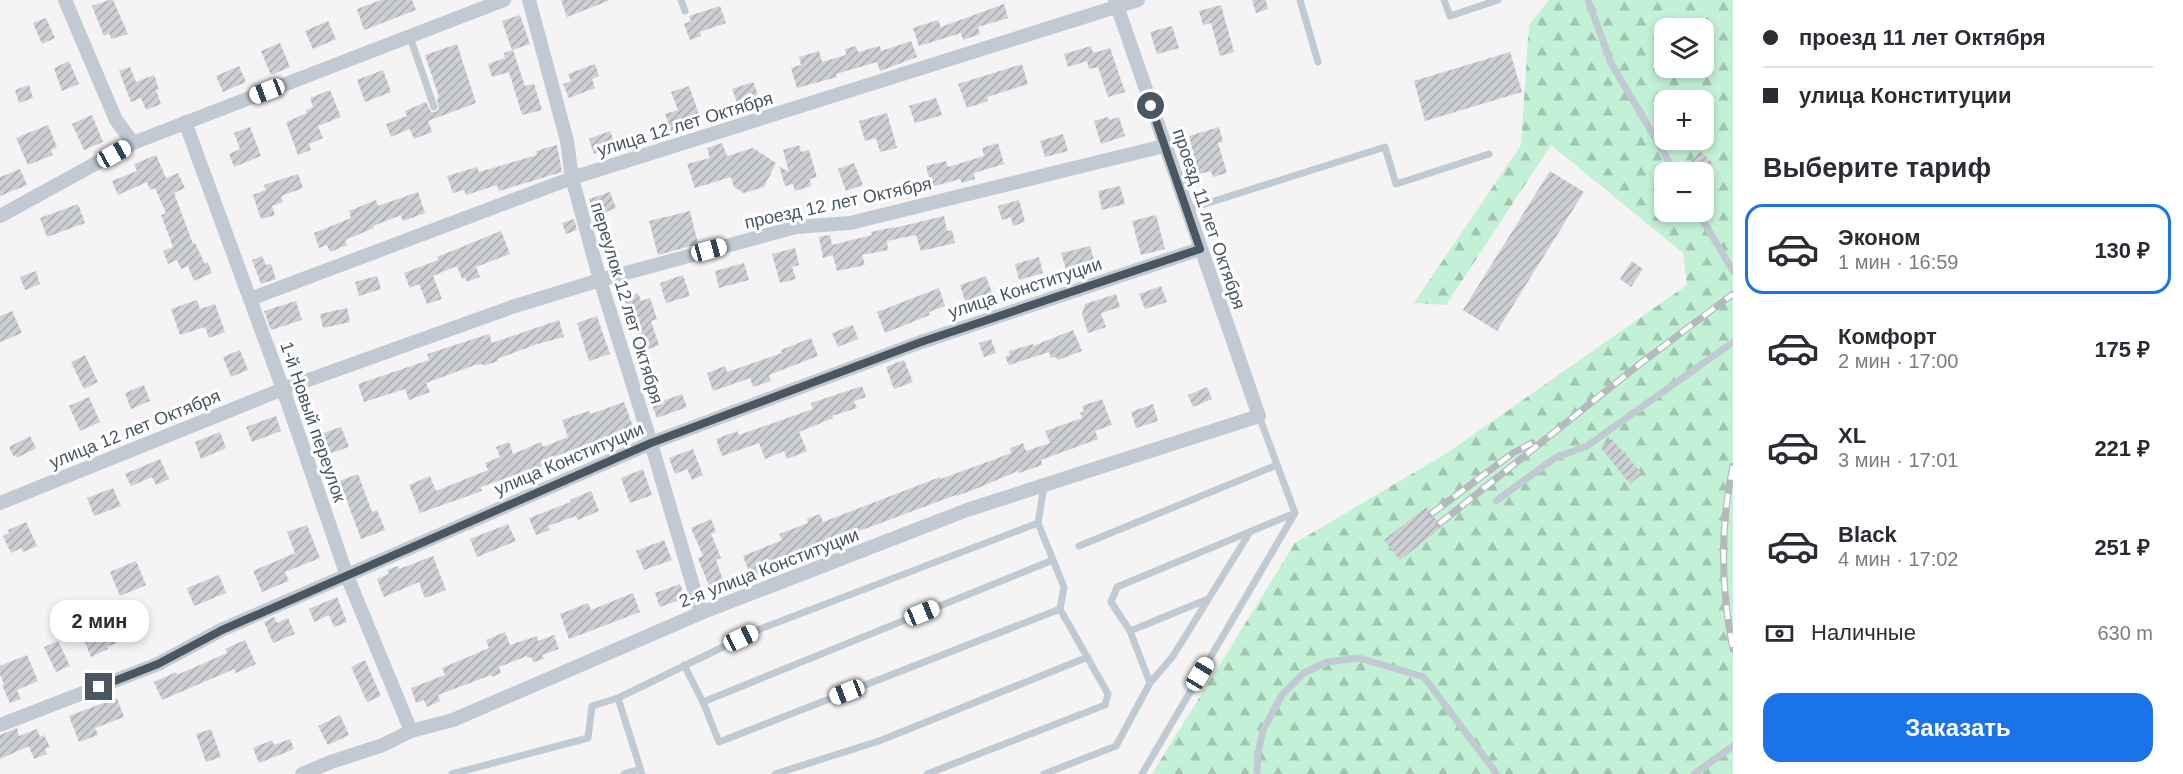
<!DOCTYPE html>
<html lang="ru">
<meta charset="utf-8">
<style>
:root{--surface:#fff;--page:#f7f7f7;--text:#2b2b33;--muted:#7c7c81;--line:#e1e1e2;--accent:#1a73e8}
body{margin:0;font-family:Helvetica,sans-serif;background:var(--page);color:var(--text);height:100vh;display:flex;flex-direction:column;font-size:22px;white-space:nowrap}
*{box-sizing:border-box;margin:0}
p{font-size:20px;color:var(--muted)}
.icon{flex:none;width:33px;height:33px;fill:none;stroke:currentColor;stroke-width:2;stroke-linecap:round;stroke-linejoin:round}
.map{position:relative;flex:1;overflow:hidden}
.sheet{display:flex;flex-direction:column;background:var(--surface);width:450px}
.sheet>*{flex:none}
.banner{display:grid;align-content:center;height:132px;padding:0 30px;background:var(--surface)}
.buttons{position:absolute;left:1654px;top:18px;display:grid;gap:12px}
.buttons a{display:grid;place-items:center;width:60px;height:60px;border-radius:12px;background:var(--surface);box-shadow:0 3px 9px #0003;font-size:30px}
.end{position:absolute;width:27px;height:27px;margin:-14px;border:8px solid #4a5661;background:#fff;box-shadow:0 0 0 3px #fff}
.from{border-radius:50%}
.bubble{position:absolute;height:42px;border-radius:18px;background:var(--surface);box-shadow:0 3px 9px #0003;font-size:20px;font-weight:800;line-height:42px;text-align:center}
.car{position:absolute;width:18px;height:36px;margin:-18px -9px;border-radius:8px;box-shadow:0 0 4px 2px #0007;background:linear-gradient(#fff 24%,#345 0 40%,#fff 0 76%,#345 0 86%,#fff 0)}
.banner b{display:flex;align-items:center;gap:21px;height:57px;font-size:22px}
.banner b+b{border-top:2px solid var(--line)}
.banner i{width:15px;height:15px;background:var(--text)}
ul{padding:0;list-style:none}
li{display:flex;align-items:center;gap:18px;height:90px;margin:0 12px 9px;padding:0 18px;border:3px solid transparent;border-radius:18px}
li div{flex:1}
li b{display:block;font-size:22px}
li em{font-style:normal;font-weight:800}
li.current{border-color:var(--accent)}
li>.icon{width:54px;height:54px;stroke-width:1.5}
h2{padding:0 30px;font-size:27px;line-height:72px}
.pay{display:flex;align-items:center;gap:15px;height:66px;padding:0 30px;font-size:22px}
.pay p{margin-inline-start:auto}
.button{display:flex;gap:12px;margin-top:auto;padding:12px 30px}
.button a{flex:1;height:69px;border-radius:18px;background:var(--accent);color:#fff;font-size:24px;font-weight:800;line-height:69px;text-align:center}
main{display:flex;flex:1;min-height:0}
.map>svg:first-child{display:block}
</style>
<main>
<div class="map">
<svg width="1733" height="774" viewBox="0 0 1733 774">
<defs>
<pattern id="forest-firs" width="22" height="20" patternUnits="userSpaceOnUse" patternTransform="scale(1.5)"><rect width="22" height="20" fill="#c3f1d5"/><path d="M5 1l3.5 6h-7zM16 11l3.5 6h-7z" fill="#a0c6b0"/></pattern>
<pattern id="building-hatch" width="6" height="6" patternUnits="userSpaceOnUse" patternTransform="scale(1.5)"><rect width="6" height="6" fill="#cdcfd5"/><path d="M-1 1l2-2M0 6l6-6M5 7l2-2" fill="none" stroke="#a8abb0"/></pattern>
</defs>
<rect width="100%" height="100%" fill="#f5f3f3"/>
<path fill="url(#forest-firs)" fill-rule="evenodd" d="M1549,0h184v774h-581l143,-231 152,-90 240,-168 -4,-32 -132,-108 -105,160 -32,-2 107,-158 8,-120zM1665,28h39v40h-39zM1665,100h39v40h-39zM1665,172h39v40h-39z"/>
<path fill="url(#building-hatch)" d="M109,0h4l15,34 -17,5 -2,-6 -5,3 -12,-30z
M381,0h31l4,10 -52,20 -7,-21z
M561,0h47v1l-41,16z
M1252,0h14l2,9 -12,4z
M1004,4l4,14 -30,9 2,7 -17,6 -2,-7 -42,13 -6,-18 25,-8 3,7z
M1221,5l13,47 -14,4 -9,-33 -8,2 -4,-14z
M720,6l6,17 -26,9 1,4 -11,4 -6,-16 7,-3 -2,-5z
M520,15l10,29 -18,6 -10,-29z
M46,18l9,20 -13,6 -9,-21z
M328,21l8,18 -23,10 -8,-18z
M1172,26l7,22 -22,6 -7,-22z
M911,41l6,16 -37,14 -3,-9 -41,12 1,3 -40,11 -6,-20 10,-3 -2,-8 20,-6 3,11 24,-7 -1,-6 11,-3 2,6 22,-6 1,5z
M280,43l10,24 -19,8 -10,-24z
M457,44l19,59 -48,18 4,11 -18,7 -4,-10 -19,8 -5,-13 21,-8 -2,-5 21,-9 5,10h4l4,-2 -2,-12 2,-1 -14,-42z
M1091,46l2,7 17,-5 15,44 -17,5 -10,-30 -9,2 -2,-8 -19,6 -4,-13z
M513,50l12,36 9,-2 8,26 -20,5 -13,-43 -17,5 -4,-13 17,-6 -1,-5z
M1510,52l12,40 -97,29 -11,-40z
M69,61l10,23 -17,7 -8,-23z
M595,64l4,12 -7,3 3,9 -26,10 -6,-14 8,-3 -3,-7z
M1022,64l6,20 -41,13 1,4 -21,7 -9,-24z
M239,66l7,16 -23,10 -7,-16z
M130,67l6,15 18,-7 5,14 -3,1 5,14 -15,6 -5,-12 -10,4 -12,-31z
M383,70l8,22 -26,10 -8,-22z
M753,82l8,20 -21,8 -8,-21z
M29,85l4,13 -14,5 -4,-13z
M689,86l12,34 -30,11 -6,-17 13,-4 -7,-18z
M330,90l11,27 -23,9 5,12 -14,6 2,6 -13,5 -12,-33 21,-9 -1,-3 7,-3 -3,-9z
M936,98l6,17 -27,8 -6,-17z
M887,113l10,35 -17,4 -4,-14 -11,3 -6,-20z
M92,115l11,27 -19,8 -12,-26z
M1108,117l2,3 9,-3 6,19 -24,8 -7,-23z
M48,125l9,22 -6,3 2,5 -25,10 -12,-27z
M250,127l11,29 -27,11 -5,-13 11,-5 -6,-16z
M1219,127l4,15 -5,1 9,30 -14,4 -2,-6 -12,3 -10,-38z
M610,131l6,15 -22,8 -5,-15z
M1063,134l5,17 -23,6 -5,-16z
M722,143l5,13 26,-8 23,15 -12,24 -20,6 -10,-6 -3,-10 -36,11 -8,-24 23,-6 -3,-10z
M998,143l6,21 -30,9 1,6 -13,4 -2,-4 -29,8 -5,-21 20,-5 2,6 36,-11 -2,-8z
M557,145l5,27 -63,19 -2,-6 -31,10 -2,-5 -11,3 -6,-17 30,-9 2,5 58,-17 -1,-4z
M799,145l2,7 8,-2 8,27 -7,2 1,7 -16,5 -2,-7 -8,2 -6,-20 10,6 -6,-22z
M1700,151l13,12 -9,9 -13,-11z
M156,155l10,23 12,-5 7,15 -11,5 19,51 2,-1 10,21 3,-2 4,11 -18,8 -6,-15 -7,3 -4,-9 -9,4 -5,-13 10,-4 -12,-32 5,-2 -11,-25 -5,2 -3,-8 -29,13 -6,-14 25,-10 -3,-7z
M854,163l9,22 -17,6 -8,-22z
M20,169l7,16 -27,11v-19z
M1550,171l34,21 -87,139 -34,-21z
M298,174l5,14 -22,8 2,6 -11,4 3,9 -14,4 -8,-24 13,-5 -2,-5z
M1120,186l5,18 -23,6 -4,-19z
M418,192l7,21 -22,8 -2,-6 -28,11 1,2 -29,12 2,5 -17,7 -3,-7 -8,3 -5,-15 37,-15 -2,-7 27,-11 2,6z
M610,192l6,16 -21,8 -6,-17z
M1019,200l6,22 -12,4 -2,-9 -9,3 -4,-14z
M78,204l7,19 -38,14 -7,-19z
M690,211l8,33 -40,11 -9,-34z
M1156,215l9,34 -24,6 -9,-34z
M944,216l3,15 5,-1 3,13 -34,8 -5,-16 -29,6 1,9 -26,5 3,10 -28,6 -4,-16 -10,3 -4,-21 11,-2 2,10 40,-10 -1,-3 23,-5v1z
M574,219l3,11 -11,4 -4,-11z
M501,231l9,23 -34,13 4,10 -13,5 -2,-4 -3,1 -5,-13 -24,10 9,23 -15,5 -8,-20 -9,4 -6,-15 34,-13 -1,-3z
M1090,246l5,17 -28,9 -6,-19z
M795,248l4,17 -7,2 4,12 -16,4 -8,-29z
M262,256l4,9 5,-1 5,15 -15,5 -9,-24z
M1039,257l4,16 -24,7 -4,-16z
M1632,261l11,8 -12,18 -11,-8z
M744,263l5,17 -30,8 -4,-17z
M36,271l4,13 -15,6 -5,-13z
M683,275l7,21 -24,7 -6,-20z
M377,276l4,13 -22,7 -4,-14z
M986,276l6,17 -13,4 2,5 -14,5 -7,-22z
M1161,286l6,16 -22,7 -6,-15z
M939,288l6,18 -16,6 1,3 -45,18 -8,-21z
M638,293l3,8 9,-3 7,21 -6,2 8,24 -16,6 -19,-53z
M1116,294l4,13 -19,6 5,14 -18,6 -6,-19 3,-10z
M197,300l3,9 15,-5 10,28 -16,6 -4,-11 -25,8 -9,-26z
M296,301l6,19 -31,10 -7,-19z
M347,308l3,14 -27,6 -3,-14z
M12,311l10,22 -22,9v-26z
M597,316l13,38 -21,7 -12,-38z
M559,320l5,17 -27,7 -40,15 1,2 -15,5v-2l-8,1 -49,18 4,9 -21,8 -4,-11 -41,13 -6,-18 71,-24 -2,-6 62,-20 3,9z
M853,325l5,14 -20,8 -6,-14z
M1073,330l9,21 -24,9 -2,-3 -5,1 -2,-6 -40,13 -4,-8 5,-2 -1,-4 24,-7v2z
M811,338l7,18 -49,19 2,6 -18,6 -3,-9 -37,13 -6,-18 18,-7 2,6 55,-19 -1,-3z
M991,339l5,14 -12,4 -5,-14z
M240,350l8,20 -17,7 -8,-20z
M85,355l13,27 -14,7 -13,-27z
M904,360l9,22 -19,7 -8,-22z
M144,385l6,16 -19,8 -6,-16z
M862,386l4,11 -12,4 3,7 -25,8 1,2 -34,14 8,19 -20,8 -3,-8 -19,8 -6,-16 -37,13 -6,-17 21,-8 2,4 54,-19 20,-7 -2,-6z
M1207,387l5,12 -19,8 -5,-12z
M682,394l5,13 -30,11 -5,-13z
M89,397l11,25 -20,9 -11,-25z
M1102,399l10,26 -17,6 3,8 -57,21 1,5 -23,8 -1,-2 -40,17 -21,8 -1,-1 -196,73 1,4 -10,5 -8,-21 39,-16 -3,-6 29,-11 -1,-4 13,-5 3,8 117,-45 1,2 46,-17 24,-9 -1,-5 13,-5 3,8 24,-8 -5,-12 37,-13 -2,-5 4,-2 -2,-5z
M624,402l11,30 -22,8 -2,-5 -70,27 1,4 -7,2 -54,19 1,4 -62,22 -11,-28 21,-9 6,15 52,-21 -3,-7 15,-6 -4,-10 13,-5 4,12 28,-12 2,5 25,-10 -6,-17 27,-9 2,3z
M1153,404l5,17 -22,7 -5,-16z
M276,416l5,15 -29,11 -6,-15z
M341,427l8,20 -18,6 -8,-20z
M220,432l6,16 -25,11 -6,-17z
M30,436l6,12 -19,10 -1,-3 -2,2 -5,-10z
M1612,439l30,35 -12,10 -29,-36z
M693,449l10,26 -11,5 -5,-11 -12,5 -6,-16z
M160,459l9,20 -13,6 -4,-8 -21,9 -6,-12z
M643,469l9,26 -22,8 -9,-25z
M358,474l14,38 5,-2 8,20 -24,9 -14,-38 -5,2 -8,-20z
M113,488l8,18 -27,10 -7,-18z
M591,491l8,20 -21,9 -2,-4 -28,10 2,4 -14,5 -7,-17 42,-16 -1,-2z
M1426,507l16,20 -42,33 -16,-20z
M711,519l5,13 -5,2 10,24 -5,2 7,21 -14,5 -11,-28 5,-2 -12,-28z
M26,522l11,24 -14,6 -2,-4 -10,5 -8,-17 6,-3 -1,-3z
M508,524l8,17 -39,16 -7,-18z
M307,525l13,33 -35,14 4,9 -27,11 -9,-21 42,-18 -8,-21z
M664,540l8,20 -28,10 -8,-19z
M433,556l13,34 -21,8 -6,-16 -35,15 -7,-18 12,-5 -2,-4 11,-4 1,3z
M136,561l10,24 -26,11 -10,-24z
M219,575l7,18 -32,13 -7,-18z
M680,584l5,14 -25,9 -5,-14z
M633,593l7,19 -71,27 -9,-25 28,-11 3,7z
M337,597l10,25 -13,5 -5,-12 -15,7 -5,-13z
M274,617l3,6 11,-5 7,16 -22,9 -9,-21z
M96,619l25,7 -10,5 5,12 -9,4 1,2 -17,8 -7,-17 8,-4 -2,-5z
M505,632l5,13 27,-9 1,5 16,-6 5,14 -17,6 2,4 -11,3 -2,-5 -3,1 -1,-2 -28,11 2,6 -9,4 -1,-2 -53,20 2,6 -13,6 -3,-7 -8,3 -5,-15 34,-13 -3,-7 47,-20 -3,-8z
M245,640l11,24 -20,9 -2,-4 -72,31 -8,-18 22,-10 1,3 50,-22 -2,-4z
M58,641l12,25 -14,6 -12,-25z
M27,655l11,26 -21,9 4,9 -11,4 -8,-18 2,-1 -4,-10v-8z
M365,660l16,36 -14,6 -16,-35z
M117,698l7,19 -29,11 3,7 -19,7 -10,-26z
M340,715l9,20 -21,10 -10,-19z
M17,728l2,8 18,-7 3,8 4,-2 6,12 -5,2 2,5 -13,5 -5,-13 -29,13v-24z
M211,729l10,28 -15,5 -10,-28z
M290,739l4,10 -35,14 -6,-15 19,-8 2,5z"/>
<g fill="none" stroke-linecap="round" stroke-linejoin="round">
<path stroke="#c1cad2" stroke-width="7" d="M681,0l4,11
M1300,0l18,62
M1444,0l6,16 48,-16
M1588,0l23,63 64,109
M410,37l24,70
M1186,210l199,-63 11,37 93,-30
M1698,212l35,59
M1496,501l59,-43 32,-12 146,-104
M1079,546l198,-81
M1130,631l78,-32
M684,665l19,37 16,40 341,-133
M1150,683l-20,-52 -19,-29 6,-15 178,-74
M618,698l24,76
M703,702l350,-142
M452,774l136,-36 4,-32 26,-8 142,-69 278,-106
M624,774l16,-5
M775,774l104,-33 209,-84
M927,774l178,-69 3,-11 -48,-85 4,-22 -26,-64 6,-37
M1044,774l72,-28 34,-63 23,-27 77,-124
M1142,774l153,-261 -36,-97
M1257,774l1,-21 5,-23 19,-35 22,-22 23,-11 32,-4 65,19 73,97
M1694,774l39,-28"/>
<path stroke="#c1cad2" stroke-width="14" d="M65,0l51,120 17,23
M529,0l38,141 5,37 28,102 51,163 50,170
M185,122l98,267 64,187 64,155
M0,216l133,-73 371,-143
M250,299l322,-121 566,-178
M0,503l283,-114 229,-82 88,-27 196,-53 54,-4 314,-77
M0,725l158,-61 63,-34 430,-187 270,-101 279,-93
M302,774l29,-12 52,-17 28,-14 42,-11 248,-107 266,-103 292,-94 -144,-416"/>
<defs>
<path id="rail" d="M1733,466c-13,60 -12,123 0,183
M1431,514l82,-61 19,-10
M1439,524l202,-161 92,-69"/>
</defs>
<use href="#rail" stroke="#b5b8bd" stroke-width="7"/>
<use href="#rail" stroke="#fff" stroke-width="4.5" stroke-dasharray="14" stroke-linecap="butt"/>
</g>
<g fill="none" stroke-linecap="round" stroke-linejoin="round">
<path stroke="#4a5661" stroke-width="8" d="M99,687l59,-23 64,-34 429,-187 270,-101 279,-93 -49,-143"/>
</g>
<g text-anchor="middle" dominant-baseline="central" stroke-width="6" stroke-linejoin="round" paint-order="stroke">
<g font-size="18" fill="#4a5661" stroke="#fff">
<text transform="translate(685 124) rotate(-17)">улица 12 лет Октября</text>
<text transform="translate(838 203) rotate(-12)">проезд 12 лет Октября</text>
<text transform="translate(1209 219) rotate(71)">проезд 11 лет Октября</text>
<text transform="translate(1025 288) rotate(-18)">улица Конституции</text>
<text transform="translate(627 303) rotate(73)">переулок 12 лет Октября</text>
<text transform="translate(313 422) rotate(71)">1-й Новый переулок</text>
<text transform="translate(135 429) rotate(-22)">улица 12 лет Октября</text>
<text transform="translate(569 459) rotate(-23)">улица Конституции</text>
<text transform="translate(769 568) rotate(-21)">2-я улица Конституции</text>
</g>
</g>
</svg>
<div class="buttons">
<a><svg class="icon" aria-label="layers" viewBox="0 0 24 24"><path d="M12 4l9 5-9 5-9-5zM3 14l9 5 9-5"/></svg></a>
<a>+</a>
<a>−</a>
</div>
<i class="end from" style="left:1151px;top:106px"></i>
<i class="end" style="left:99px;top:687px"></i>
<div class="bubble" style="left:50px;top:600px;width:99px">2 мин</div>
<i class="car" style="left:267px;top:91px;rotate:249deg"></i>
<i class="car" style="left:114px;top:154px;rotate:61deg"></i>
<i class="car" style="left:709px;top:250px;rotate:75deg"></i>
<i class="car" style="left:922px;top:613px;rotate:68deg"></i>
<i class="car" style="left:741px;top:638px;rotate:65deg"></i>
<i class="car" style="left:1200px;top:674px;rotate:31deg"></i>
<i class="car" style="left:847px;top:692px;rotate:249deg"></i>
</div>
<section class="sheet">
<div class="banner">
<b><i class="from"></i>проезд 11 лет Октября</b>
<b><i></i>улица Конституции</b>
</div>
<h2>Выберите тариф</h2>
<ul>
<li class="current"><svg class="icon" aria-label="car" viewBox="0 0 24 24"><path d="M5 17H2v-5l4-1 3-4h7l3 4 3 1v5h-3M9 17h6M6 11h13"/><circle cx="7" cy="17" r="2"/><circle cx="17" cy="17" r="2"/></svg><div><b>Эконом</b><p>1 мин · 16:59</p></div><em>130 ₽</em></li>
<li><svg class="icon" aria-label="car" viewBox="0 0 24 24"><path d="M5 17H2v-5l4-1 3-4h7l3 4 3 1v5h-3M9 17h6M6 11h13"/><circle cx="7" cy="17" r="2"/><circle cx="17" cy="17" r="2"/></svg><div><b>Комфорт</b><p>2 мин · 17:00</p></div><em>175 ₽</em></li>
<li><svg class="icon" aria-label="car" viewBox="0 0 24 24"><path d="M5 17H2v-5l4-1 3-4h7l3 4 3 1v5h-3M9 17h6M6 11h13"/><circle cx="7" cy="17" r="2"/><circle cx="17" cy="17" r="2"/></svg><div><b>XL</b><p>3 мин · 17:01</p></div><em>221 ₽</em></li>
<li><svg class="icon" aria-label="car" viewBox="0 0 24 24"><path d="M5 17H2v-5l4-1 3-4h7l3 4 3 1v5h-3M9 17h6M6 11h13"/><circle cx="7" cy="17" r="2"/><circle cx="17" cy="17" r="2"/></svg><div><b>Black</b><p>4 мин · 17:02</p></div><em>251 ₽</em></li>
</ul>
<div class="pay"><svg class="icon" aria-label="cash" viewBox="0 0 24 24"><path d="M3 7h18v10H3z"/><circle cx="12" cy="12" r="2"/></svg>Наличные<p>630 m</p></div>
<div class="button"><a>Заказать</a></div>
</section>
</main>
